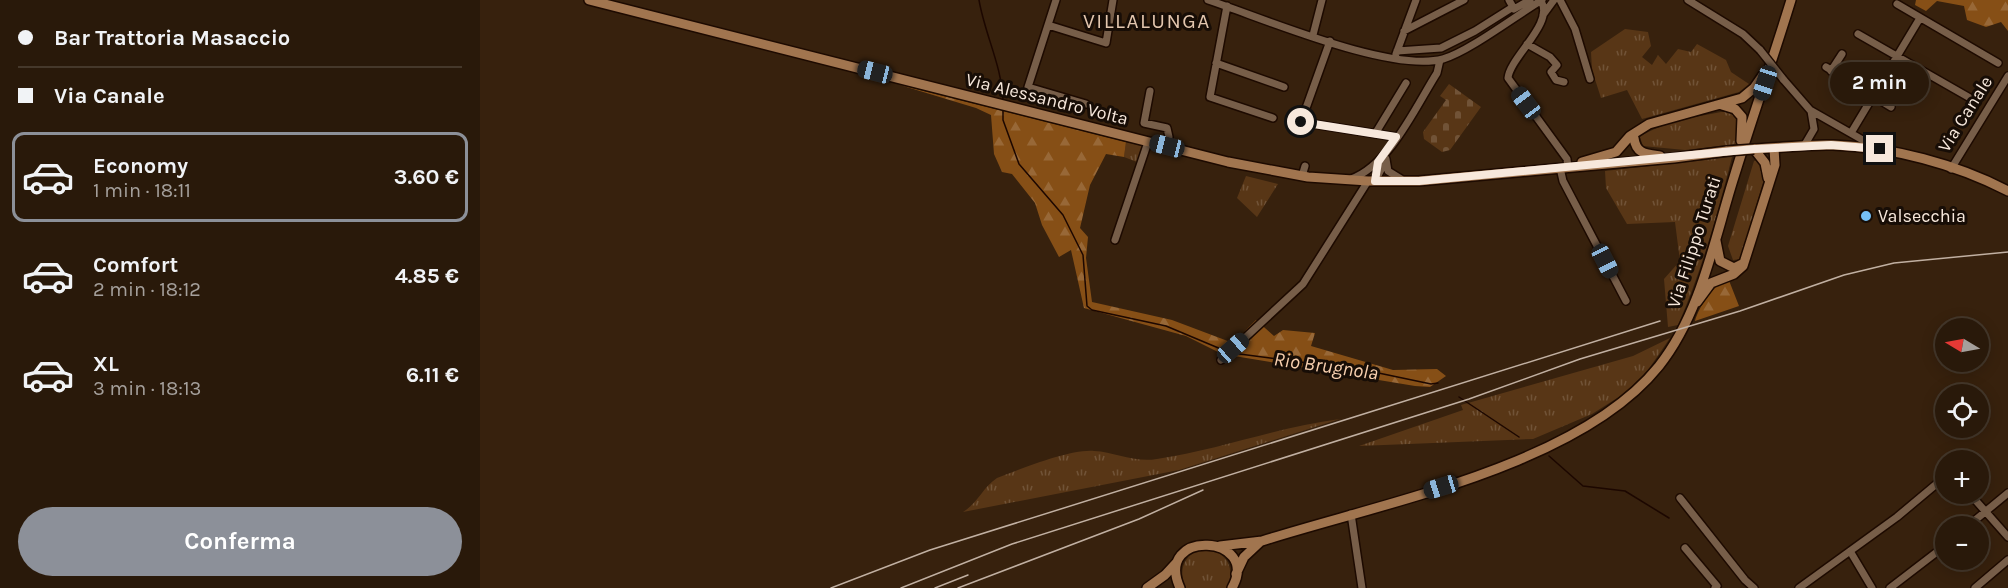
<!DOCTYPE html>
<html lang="it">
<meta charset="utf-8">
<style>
:root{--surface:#29190a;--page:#352618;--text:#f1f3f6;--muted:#a5a09c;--line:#45382b;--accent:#8c9099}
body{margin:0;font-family:Karla,sans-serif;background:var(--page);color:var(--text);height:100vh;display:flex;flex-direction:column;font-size:22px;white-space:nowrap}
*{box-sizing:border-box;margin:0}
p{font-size:20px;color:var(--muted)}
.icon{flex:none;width:33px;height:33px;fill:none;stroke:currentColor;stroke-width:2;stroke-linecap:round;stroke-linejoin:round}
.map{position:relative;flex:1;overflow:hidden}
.panel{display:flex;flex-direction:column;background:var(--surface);width:480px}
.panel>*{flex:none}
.guide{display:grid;align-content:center;height:132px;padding:0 18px;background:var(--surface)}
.needle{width:39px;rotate:280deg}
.controls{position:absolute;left:1455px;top:318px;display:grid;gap:12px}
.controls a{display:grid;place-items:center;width:54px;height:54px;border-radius:50%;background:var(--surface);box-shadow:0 3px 15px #0003,0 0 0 2px var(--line);font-size:30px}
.end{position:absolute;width:27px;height:27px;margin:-14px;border:8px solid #f7e8dc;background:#111;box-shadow:0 0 0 3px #111}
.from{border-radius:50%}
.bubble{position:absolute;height:42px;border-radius:21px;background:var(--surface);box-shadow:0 3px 15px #0003,0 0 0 2px var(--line);font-size:20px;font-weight:700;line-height:42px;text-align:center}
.car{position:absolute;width:18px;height:36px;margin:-18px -9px;border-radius:8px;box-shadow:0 0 4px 2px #0007;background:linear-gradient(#222 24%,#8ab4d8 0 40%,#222 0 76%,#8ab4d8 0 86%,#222 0)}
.guide b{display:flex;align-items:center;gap:21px;height:57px;font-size:22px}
.guide b+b{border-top:2px solid var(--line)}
.guide i{width:15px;height:15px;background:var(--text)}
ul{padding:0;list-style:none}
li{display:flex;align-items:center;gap:18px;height:90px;margin:0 12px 9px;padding:0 6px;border:3px solid transparent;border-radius:12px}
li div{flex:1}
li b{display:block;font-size:22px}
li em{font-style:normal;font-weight:700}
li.selected{border-color:var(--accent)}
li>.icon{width:54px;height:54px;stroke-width:1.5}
.button{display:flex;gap:12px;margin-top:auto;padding:12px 18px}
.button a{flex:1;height:69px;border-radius:36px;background:var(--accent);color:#fff;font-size:24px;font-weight:700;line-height:69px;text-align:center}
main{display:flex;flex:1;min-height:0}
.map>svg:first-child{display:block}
</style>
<main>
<section class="panel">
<div class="guide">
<b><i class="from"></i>Bar Trattoria Masaccio</b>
<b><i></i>Via Canale</b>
</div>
<ul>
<li class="selected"><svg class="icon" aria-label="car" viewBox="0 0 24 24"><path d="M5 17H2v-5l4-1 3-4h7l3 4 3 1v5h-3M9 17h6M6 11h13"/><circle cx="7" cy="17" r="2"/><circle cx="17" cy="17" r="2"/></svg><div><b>Economy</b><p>1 min · 18:11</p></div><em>3.60 €</em></li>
<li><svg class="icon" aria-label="car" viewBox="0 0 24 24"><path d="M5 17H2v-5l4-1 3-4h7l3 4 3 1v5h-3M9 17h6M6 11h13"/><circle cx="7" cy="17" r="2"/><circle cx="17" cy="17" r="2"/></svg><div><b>Comfort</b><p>2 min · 18:12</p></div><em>4.85 €</em></li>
<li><svg class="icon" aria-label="car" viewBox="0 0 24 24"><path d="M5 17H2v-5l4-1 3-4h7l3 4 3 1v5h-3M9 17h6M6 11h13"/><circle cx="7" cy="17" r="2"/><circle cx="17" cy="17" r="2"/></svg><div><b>XL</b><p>3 min · 18:13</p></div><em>6.11 €</em></li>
</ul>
<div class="button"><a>Conferma</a></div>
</section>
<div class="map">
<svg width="1528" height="588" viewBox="0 0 1528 588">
<defs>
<pattern id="grass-tufts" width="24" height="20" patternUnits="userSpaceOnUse" patternTransform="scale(1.5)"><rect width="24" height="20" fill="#583616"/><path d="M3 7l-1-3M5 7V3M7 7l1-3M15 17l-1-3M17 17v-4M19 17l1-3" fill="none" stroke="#715337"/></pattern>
<pattern id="forest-firs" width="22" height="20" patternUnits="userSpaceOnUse" patternTransform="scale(1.5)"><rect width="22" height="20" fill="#864f16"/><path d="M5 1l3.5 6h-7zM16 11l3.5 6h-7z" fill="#986837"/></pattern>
<pattern id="cemetery-stones" width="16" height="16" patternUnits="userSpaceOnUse" patternTransform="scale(1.5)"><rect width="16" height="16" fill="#583616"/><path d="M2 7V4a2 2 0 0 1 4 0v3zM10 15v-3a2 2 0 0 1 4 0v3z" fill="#715337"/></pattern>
</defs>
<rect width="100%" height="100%" fill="#37210d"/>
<path fill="url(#grass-tufts)" d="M1145,29l23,3 3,14 -9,11 10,8 6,-10 8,9 12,-15 13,3 6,-8 29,16 5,12 18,12 -10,8 -97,27 -15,-29 -26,8 -9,-28 -1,-18z
M1241,112h13c8,11 5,20 2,32l-51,6 -42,-4 -3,-9c23,-15 54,-20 81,-25z
M646,142l16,4 -5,16 -13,-5z
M1252,157c-15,58 -30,113 -54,168l-10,2 -4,-48 16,-18 -5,-39 -48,2 -21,-36 -1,-17z
M1280,159l5,17 -25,83 -7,1 -5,-14 26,-85z
M766,176l32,8 -21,33 -20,-19z
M1190,338l-22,32 -23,23 -33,21 -59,25 -174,7 104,-36 -2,-5 172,-49z
M860,419l-161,51 -216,42c15,-9 20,-25 34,-34 24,-9 73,-29 97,-27 21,1 40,12 63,8 62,-9 121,-32 183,-40z
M720,549c24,-1 37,17 27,39h-41c-8,-17 -3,-31 14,-39z"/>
<path fill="url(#forest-firs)" d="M1436,0h92v31l-7,-9 -15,5 -19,-7 -3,-14 -27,-5 -11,10 -11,-6z
M420,85l226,57 -2,15 -18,-3 -16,31 -10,43 8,9 -2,21 6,44 80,18 61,23 23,-23 18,16 9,-6 32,3 -4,13 82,24 44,-1 9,7 -16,11 -15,-1 -193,-32 -36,-18 -102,-28 -13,-58 -12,7 -17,-32 -7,-22 -23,-29 -10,-2 -8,-18 -3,-39 -15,-7z
M1248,278l11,28 -44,15c4,-15 19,-36 33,-43z"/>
<path fill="url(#cemetery-stones)" d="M969,84l32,23 -31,43 -8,2 -18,-13 -1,-7 23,-32 -6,-4z"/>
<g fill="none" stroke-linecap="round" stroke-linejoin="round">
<path stroke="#1c0700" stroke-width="1.5" d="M499,0c6,35 23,66 24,101
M523,109v11l16,44 44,51 20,40 4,51 5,4 74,16 62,26
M752,353l137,18 62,13 7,-1
M979,397l60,40
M1069,456l34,30 42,5 44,27"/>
<defs>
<path id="minor" d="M576,0l-28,87 58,17
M728,0c55,18 182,73 235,59 25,-7 74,-44 99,-59
M1029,0l5,9 16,-9
M1080,0l15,29 15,50
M1208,0l55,34 17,16
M1061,1c14,22 -31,56 -33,77l59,81 1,9
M1417,4l101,59
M747,6l-17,91 63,21
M1063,15l11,-15
M568,25l58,18 7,-43
M924,31l60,-31
M1378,34l112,64
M833,35l9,-35
M850,41l-29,81 95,15
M1047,44l23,13 7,8 -6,7 5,8 8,2
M917,51l44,-3 34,-17 38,-24
M916,54l20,-54
M736,63l68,24
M1346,67l65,40
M1351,71l11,-17
M1303,79l27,31 65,37
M670,91l-6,32 23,5 2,9 -2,9
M1371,133l69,-115
M895,134l31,-51
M1324,146l10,-17 -3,-18
M906,159l2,12 13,8
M1080,168l3,13 63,120
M1471,169l57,-93
M822,176l3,-10
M871,179c39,-14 65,-73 86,-106l3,-13
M895,181l10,-19
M635,240l33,-98
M741,360l82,-76 65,-103
M1483,460l3,-2
M1490,494l38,43
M1200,498l65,82 9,8
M871,514l11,74
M1488,526l40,-33
M1205,548l32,38 -2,2
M1370,551l22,37
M1319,588l98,-71 49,-41
M1410,588l56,-43
M1495,588l33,-28"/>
<path id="major" d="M109,0l639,162 80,15 60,4h51l255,-23 53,-7
M1242,105l13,4 7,8 -1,24
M1154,138c2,16 12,16 26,18
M1274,149c26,-1 53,-5 79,-4 59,2 123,19 175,46
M1274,149l11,14 3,15
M1102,162l34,-10 14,-16 19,-12 93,-26 12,-10 9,-13
M1236,241l4,20 14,7 8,-4
M1217,302l14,-19 23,-9 9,-8 32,-101 -1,-17
M740,546l42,-5c119,-38 317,-75 397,-175 42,-53 55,-126 75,-189 18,-59 39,-118 57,-177
M756,574l8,-17 16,-15
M667,588l18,-13 12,-13
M700,588c-27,-60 82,-54 52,0"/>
</defs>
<use href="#minor" stroke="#1d0a00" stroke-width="10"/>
<use href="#major" stroke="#1d0a00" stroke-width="12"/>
<use href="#minor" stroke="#775e49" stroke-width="7"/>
<use href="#major" stroke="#a1754f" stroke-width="9"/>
<path stroke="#c1b0a2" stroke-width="1.5" d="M351,588l99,-38 730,-229
M421,588l111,-44 457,-145 111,-40 160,-48 104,-36 50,-12 114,-11
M455,588l33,-13
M478,588l181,-69 64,-29"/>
<defs>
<path id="minor-bridge" d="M1280,50l23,29"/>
<path id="major-bridge" d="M1247,151l27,-2"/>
</defs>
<use href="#minor-bridge" stroke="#1d0a00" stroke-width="10" stroke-linecap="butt"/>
<use href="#major-bridge" stroke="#1d0a00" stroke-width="12" stroke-linecap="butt"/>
<use href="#minor-bridge" stroke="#775e49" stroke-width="7"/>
<use href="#major-bridge" stroke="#a1754f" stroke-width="9"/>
</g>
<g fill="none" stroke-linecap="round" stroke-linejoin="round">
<path stroke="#f7e8dc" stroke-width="8" d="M821,122l95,15 -18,25 -3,19h44l335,-32 77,-4 49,4"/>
</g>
<circle fill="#75c0f6" stroke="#170d06" stroke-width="2" cx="1386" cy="216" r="6"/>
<g text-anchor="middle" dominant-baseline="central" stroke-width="6" stroke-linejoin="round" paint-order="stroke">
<g font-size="18" fill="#f7e8dc" stroke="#170d06">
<text transform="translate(567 99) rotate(14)">Via Alessandro Volta</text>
<text transform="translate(1485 114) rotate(-58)">Via Canale</text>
<text transform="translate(1214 242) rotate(-72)">Via Filippo Turati</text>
</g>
<g font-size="18" fill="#f7e8dc" stroke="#170d06" text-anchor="start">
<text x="1398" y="216">Valsecchia</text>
</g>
<g font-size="20" font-style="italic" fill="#f7cfae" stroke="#170d06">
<text transform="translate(846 366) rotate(8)">Rio Brugnola</text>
</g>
<g font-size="21" letter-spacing="1.5" fill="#e3c6ae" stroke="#170d06">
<text x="667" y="21">VILLALUNGA</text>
</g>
</g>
</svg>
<div class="controls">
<a><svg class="needle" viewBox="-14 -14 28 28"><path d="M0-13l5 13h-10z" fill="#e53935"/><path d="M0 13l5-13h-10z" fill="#a5a09c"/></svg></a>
<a><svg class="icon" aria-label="locate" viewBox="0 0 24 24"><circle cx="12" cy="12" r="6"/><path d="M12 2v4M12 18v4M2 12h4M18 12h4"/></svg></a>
<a>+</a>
<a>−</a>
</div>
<i class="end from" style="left:821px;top:122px"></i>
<i class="end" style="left:1400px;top:149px"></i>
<div class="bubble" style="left:1350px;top:62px;width:99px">2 min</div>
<i class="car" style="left:395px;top:72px;rotate:284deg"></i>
<i class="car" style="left:1285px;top:83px;rotate:198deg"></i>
<i class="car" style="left:1046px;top:103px;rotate:323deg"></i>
<i class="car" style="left:687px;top:146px;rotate:284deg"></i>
<i class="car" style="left:1125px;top:261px;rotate:153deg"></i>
<i class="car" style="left:753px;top:348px;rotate:49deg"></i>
<i class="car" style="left:961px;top:487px;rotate:253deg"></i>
</div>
</main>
